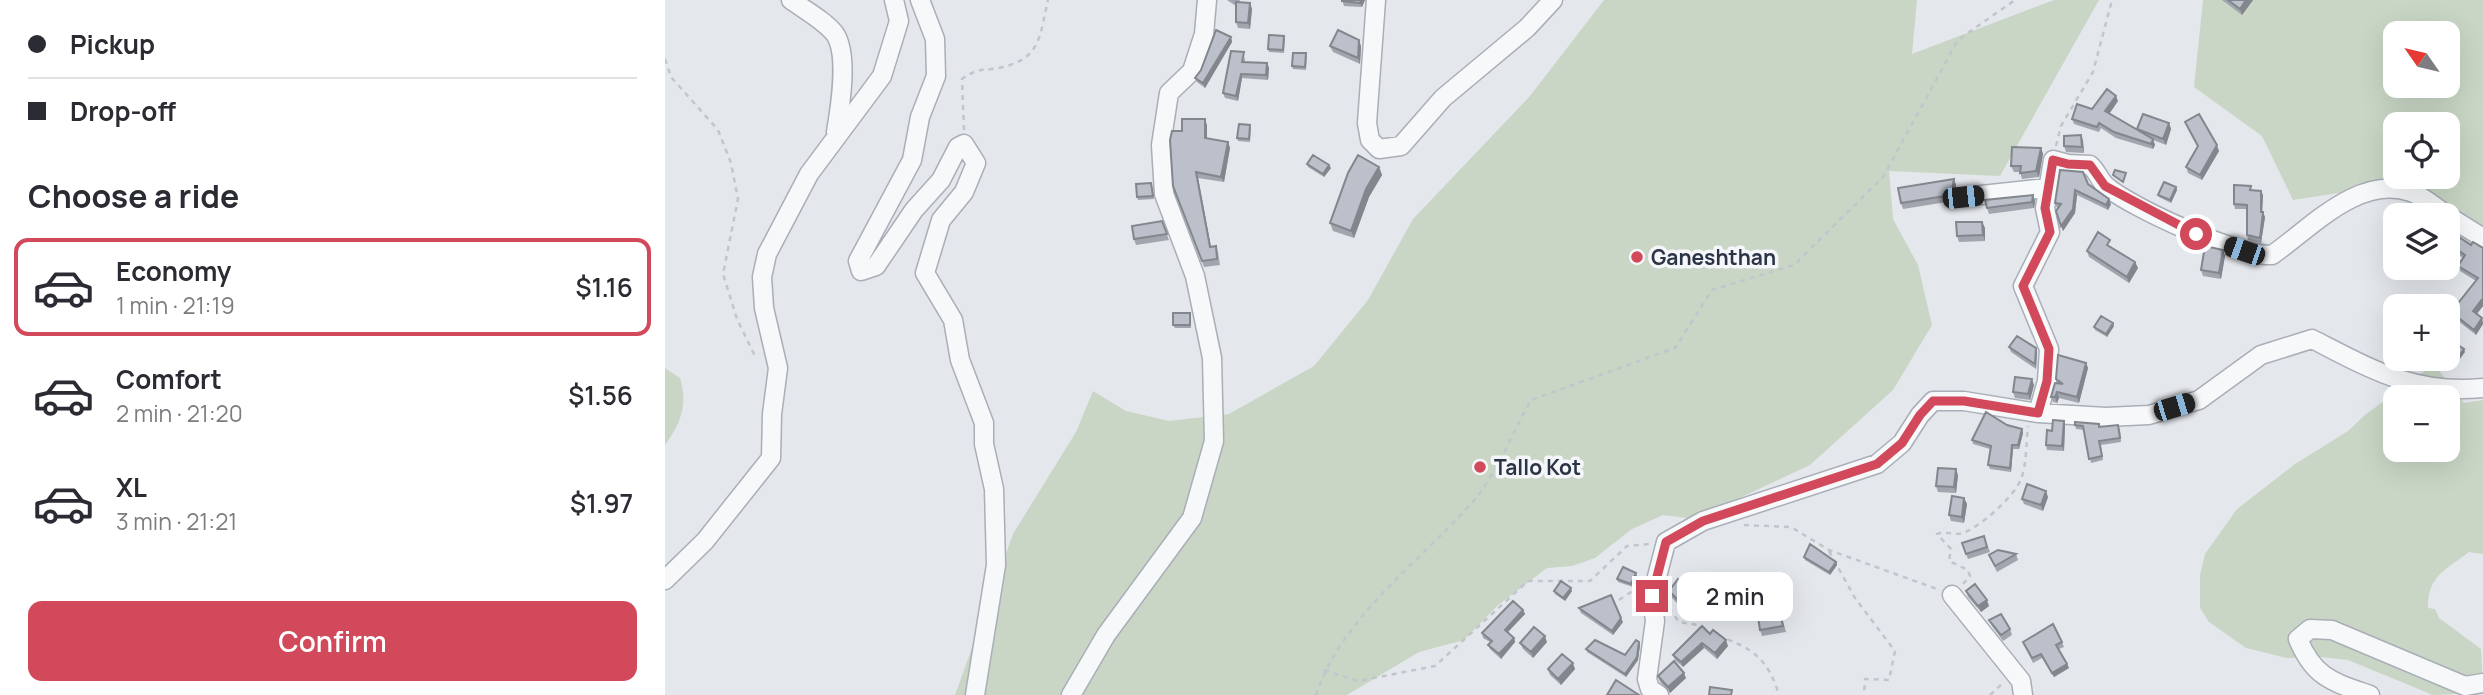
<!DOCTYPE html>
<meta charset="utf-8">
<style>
:root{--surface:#fff;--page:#f7f7f7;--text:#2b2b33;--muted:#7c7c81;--line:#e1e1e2;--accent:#d1495b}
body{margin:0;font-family:Manrope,sans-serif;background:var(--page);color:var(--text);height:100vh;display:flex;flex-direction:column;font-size:26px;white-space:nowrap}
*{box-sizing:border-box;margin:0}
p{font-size:23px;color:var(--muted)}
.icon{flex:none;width:38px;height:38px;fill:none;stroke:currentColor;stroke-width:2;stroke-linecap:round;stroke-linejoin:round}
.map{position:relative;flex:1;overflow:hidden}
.side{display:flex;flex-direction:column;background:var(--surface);width:665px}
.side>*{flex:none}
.hud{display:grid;align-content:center;height:154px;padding:0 28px;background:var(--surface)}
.needle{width:46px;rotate:304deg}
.buttons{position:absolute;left:1718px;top:21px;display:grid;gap:14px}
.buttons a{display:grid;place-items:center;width:77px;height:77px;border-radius:14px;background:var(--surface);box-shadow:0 7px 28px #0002;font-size:35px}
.end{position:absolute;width:32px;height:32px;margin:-16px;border:9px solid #d1495b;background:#fff;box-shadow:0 0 0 4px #fff}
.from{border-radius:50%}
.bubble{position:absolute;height:49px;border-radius:14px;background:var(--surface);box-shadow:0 7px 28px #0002;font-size:23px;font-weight:600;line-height:49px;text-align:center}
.car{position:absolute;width:21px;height:42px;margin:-21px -10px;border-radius:9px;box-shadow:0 0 5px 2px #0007;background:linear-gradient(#222 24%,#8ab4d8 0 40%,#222 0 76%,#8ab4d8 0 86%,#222 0)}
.hud b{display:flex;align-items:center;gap:24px;height:66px;font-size:26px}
.hud b+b{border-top:2px solid var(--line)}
.hud i{width:18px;height:18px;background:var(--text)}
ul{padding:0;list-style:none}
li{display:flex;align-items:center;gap:21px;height:98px;margin:0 14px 10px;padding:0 14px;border:4px solid transparent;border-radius:14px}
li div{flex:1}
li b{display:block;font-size:26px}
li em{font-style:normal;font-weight:600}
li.selected{border-color:var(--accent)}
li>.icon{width:63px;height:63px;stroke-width:1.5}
h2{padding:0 28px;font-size:32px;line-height:84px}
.primary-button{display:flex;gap:14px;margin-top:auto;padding:14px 28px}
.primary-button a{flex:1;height:80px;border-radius:14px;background:var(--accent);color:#fff;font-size:28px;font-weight:600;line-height:80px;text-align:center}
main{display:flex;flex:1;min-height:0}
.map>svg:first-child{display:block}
</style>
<main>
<section class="side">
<div class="hud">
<b><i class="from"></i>Pickup</b>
<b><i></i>Drop-off</b>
</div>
<h2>Choose a ride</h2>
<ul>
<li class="selected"><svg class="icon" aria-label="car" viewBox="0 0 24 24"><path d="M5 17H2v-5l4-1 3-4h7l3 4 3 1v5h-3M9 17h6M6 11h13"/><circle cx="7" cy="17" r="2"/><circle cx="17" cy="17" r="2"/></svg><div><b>Economy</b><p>1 min · 21:19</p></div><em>$1.16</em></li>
<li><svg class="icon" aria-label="car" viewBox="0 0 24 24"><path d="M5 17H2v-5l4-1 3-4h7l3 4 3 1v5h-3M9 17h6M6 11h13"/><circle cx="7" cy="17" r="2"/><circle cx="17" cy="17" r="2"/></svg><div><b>Comfort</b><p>2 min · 21:20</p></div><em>$1.56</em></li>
<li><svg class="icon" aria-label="car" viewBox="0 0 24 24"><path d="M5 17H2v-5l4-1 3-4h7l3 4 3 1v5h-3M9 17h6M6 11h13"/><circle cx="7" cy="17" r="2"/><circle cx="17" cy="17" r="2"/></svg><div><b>XL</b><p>3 min · 21:21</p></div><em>$1.97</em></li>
</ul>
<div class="primary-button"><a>Confirm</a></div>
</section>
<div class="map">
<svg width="1818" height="695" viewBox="0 0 1818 695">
<rect width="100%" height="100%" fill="#e4e7ec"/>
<path fill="#c9d6c5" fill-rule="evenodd" d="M939,0h313l-5,54 142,-54h45l-99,176 -111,-5 4,48 25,46 14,60 -39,65 -83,75 -115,54 -32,-4 -31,14 -37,29 -23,8 -25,2 -49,37 -34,35 -45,12 -72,43h-392l58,-161 63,-102 17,-41 33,20 43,10 60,-7 85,-48 54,-66 45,-81 117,-123z
M1538,0h280v235l-79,-52 -111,17 -31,-64 -68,-49zM1731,33h52v53h-52zM1731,124h52v53h-52z
M1769,364l30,39 19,-3v154l-14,-2c-22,17 -42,24 -41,56l7,1 4,9 42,31 2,39 -4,5 -46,2 -85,-35 -27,-3 -34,1 -41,-10 -37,-26 -9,-14v-33l5,-21 32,-45 58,-45 53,-33 17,-16zM1731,397h52v53h-52z
M0,368l15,10c8,27 1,45 -15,67z"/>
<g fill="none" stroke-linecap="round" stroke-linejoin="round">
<defs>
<path id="street" d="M126,0c14,10 34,21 44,34 14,21 5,74 1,98
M255,0l15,39 1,37 -16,41 -8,43 -54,101 3,10 15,-5 38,-56 27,-30 17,-33 6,-3 12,19 -12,29 -23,28 -16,53 28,47 7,40 24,63v21l10,45 2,76 -21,130
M711,0l-9,123 3,17 9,9 22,-3 42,-48 84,-70 26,-28
M1298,197l83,-9
M1783,216l35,22
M1373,413l9,-32 2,-32 -26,-63 27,-54 -5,-24 8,-48 15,4 22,1c7,6 10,16 16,21 25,22 134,71 166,69 39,-27 87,-81 139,-63 12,4 25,16 36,23
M0,580l40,-39 66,-83 1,-44 6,-46 -14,-60 -2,-31 5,-23 42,-80 73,-98 17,-55 -5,-21
M1287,595l69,86 2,14
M406,695l35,-60 86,-117 22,-77 -2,-83 -17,-82 -31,-82 -3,-49 8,-52 23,-22 12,-37 3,-34
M994,695l-9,-6 -3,-10 8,-58 -3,-25 14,-54 37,-21 174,-57 25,-21 18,-28 13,-14h31l74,12 68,4 43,-2 50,-15 62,-45 51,-16c59,30 102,56 171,49
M1705,695c-37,-13 -56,-17 -72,-56l12,-10 22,1 133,56 18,-3"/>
</defs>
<use href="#street" stroke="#a9aeb7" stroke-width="21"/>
<path stroke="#c2c5cb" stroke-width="2.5" stroke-dasharray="5 5" stroke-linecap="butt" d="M0,59l6,18 47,53 13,33 7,36 -15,75 14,45 17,35 4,1
M299,130l-2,-51c18,-13 22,-7 41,-12 39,-9 37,-34 45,-67
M1391,146l5,-20 32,-54 19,-72
M1079,525l47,2 38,23 108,39
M1164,551l26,47 40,53 -6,29 -24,-1 -1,16
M1298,584l7,-8 -2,-6 -19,-9 2,-12 -14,-15c8,-4 17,2 26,-1 17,-6 51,-36 58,-54 6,-15 5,-37 7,-53
M954,600l18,-12
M1004,608l10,14 20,3 13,8
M1053,636c35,12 50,23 61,59
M659,670l34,11 77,-15 93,-85h62l37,-35 22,-2
M651,695c27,-81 106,-134 160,-197 20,-24 39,-70 55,-98l144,-52 37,-58 82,-25 89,-88 75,-137 57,-40
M1325,695l13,-12"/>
<use href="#street" stroke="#f7f8fa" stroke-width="18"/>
</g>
<path fill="#a1a5ae" d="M562,0h13l-1,2 11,1 2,6 -2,20 -12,-1 -2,-6v-16z
M677,0h23l-3,7 -18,-1z
M1557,0h31l-11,15z
M619,36l1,3 -1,14 -15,-1 -1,-3z
M566,37l1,5 -27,46 -8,-6 -2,-4z
M665,46h31l-1,18 -27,-12z
M642,56l-1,14 -13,-1 -1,-3z
M580,57v5l22,1 2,5 -1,12 -26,-2 -4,23 -13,-3 -2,-5z
M1453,101l-9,13 29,17 -1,-2 32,-6 2,6 -5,16 -13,-5 2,5 -2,4 -37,-11 -15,-10 -2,4 -25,-8 -2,-5 20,-10z
M1520,122l34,29 -17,29 -14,-7 -2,-6 12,-20z
M542,125v13l21,4 2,6 -6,34 -26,-4 13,69 5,-1 2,6 2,13 -16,2 -31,-81 9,-55z
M586,128l-1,14 -12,-1 -1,-3z
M1416,135l2,6 1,12 -18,-1 -2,-6z
M1376,148l2,6 -4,23 -17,2 -2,-7h-6l-3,-6z
M642,164l24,4 -7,9 -16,-10z
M714,167l3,8 -13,22 -15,41 -21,-7 -3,-8z
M1395,170l28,14 23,20 -3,6 -31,-15 -2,18 -12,18 -5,-23h-1l-2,-5z
M1289,179l2,6 -3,16 -50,8 -2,-6z
M487,186l2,13 -16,1 -1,-3z
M1511,187l1,3 -6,13 -12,-6 -1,-2z
M1587,190l9,1 2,4 -1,17 3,5 -4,26 -13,-3 -1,-5v-26h-12l-1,-5z
M1368,195l2,6 -1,7 -45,6 -2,-6z
M497,221l7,19 -33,5 -2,-6z
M1317,222l3,6v13l-26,1 -2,-6z
M1784,244l22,1 12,3v58l-6,8 5,4 1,6 -7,11 -23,-18 -2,-5 25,-31 -16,-10 -2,-5 5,-8 -12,-9z
M1447,246l-1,1 24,15 3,6 -9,15 -40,-26 -2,-6z
M1558,250l2,6 -4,23 -18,-3 -2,-6z
M525,313l1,15h-16l-2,-3z
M1448,323l1,3 -7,11 -12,-7 -1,-3z
M1344,347l27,1 1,5 -1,16 -25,-17z
M1421,363l2,5 -9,35 -20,-5 -2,5 -4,-1 -2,-5 6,-14 -1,-4z
M1369,385l-4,15 -15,-2 -2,-6z
M1399,421l1,5 -1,25 -17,-1 -1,-5 6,-14z
M1434,424l1,3 20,2 1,13 -20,3 2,15 -12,3 -7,-33 -8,-1 -1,-4z
M1342,425l15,4 1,4 -4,16h-6l-2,23 -21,-3 -2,-4 2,-16 -17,-5 -1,-4z
M1293,475l-2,18 -18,-1 -2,-6z
M1383,497l-5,14 -19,-7 -2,-5z
M1299,498l3,6 -3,19 -13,-2 -2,-6z
M1319,536l6,16 -22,7 -6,-16z
M1351,554l2,6 -21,12 -8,-17z
M1139,557l32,5 1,3 -7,10 -25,-15z
M972,576l-4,11 -15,-5 -1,-3z
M889,591h18l-7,10 -10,-7z
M1004,591h23l2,6 -11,12 -12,-12z
M1301,591l23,15 -8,6 -13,-15z
M1111,596l10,36 -24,4 -2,-6 -2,-14 -13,2 -3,-6z
M914,608l44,14 -10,13 -32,-22z
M858,610l2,4 -17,18 6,6 1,4 -14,17 -11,-10 -2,-4 2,-3 -7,-4 -1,-5z
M1324,620l21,9 2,6 -9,6 -11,-15z
M1045,634l18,12 -11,13 -13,-11 -21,19 -8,-7 -2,-5z
M882,642l-14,16 -10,-9 -3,-6z
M1358,642h39l2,5 -5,2 10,19 -15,9 -12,-19 -9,5z
M975,645l-2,15 -12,17 -39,-25 -1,-3 39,6z
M883,669h27l-14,16 -11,-10z
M993,676l28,2 -16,15 -10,-11z"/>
<path fill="#83868d" d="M696,0h4l-3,7 -2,-4z
M1581,0h7l-11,15 -2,-6z
M585,3l2,6 -2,20 -2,-6z
M566,37l1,5 -27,46 -2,-5z
M694,40l2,6 -1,18 -2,-6z
M602,63l2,5 -1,12 -2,-5z
M576,74l1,4 -4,23 -2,-5z
M1451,96l2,5 -11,16 -2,-6z
M540,119l2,6v19l-2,-6z
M1504,123l2,6 -5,16 -3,-6z
M1416,135l2,6 1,12 -2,-6z
M1488,139l2,6 -2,4 -2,-5z
M563,142l2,6 -6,34 -3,-5z
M1552,145l2,6 -17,29 -2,-5z
M1376,148l2,6 -4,23 -3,-6z
M664,165l2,3 -7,9 -1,-3z
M714,167l3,8 -13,22 -15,41 -3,-7 15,-42z
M531,172l2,6 14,75 -2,-6z
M1289,179l2,6 -3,16 -2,-6z
M1511,187l1,3 -6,13 -1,-3z
M1410,190l2,5 -2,18 -12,18 -2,-5z
M1596,191l2,4 -1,21 -1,-4z
M1368,195l2,6 -1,7 -2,-6z
M1444,199l2,5 -3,6 -2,-5z
M1598,212l2,5 -4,26 -1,-5z
M1317,222l3,6v13l-2,-6z
M1558,250l2,6 -4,23 -2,-6z
M1470,262l3,6 -9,15 -2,-6z
M1818,298v8l-8,10 -2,-5z
M1817,318l1,6 -7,11 -2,-5z
M1448,323l1,3 -7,11 -1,-3z
M1371,348l1,5 -1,16 -1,-5z
M1799,349l1,3 -8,11 -1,-3z
M1421,363l2,5 -9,35 -2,-6z
M1367,379l2,6 -4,15 -2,-6z
M1392,392l2,6 -2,5 -2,-6z
M1399,421l1,5 -1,25 -2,-5z
M1357,429l1,4 -4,16 -1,-4z
M1347,445l1,4 -2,23 -1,-4z
M1291,469l2,6 -2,18 -2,-6z
M1381,491l2,6 -5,14 -2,-6z
M1299,498l3,6 -3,19 -2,-6z
M1171,562l1,3 -7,10 -1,-3z
M971,573l1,3 -4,11 -2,-3z
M906,588l1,3 -7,10 -2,-3z
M1027,591l2,6 -11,12 -2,-6z
M1322,600l2,6 -8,6 -3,-6z
M858,610l2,4 -19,20 -1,-4z
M956,618l2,4 -10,13 -1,-4z
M880,636l2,6 -14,16 -2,-6z
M849,638l1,4 -14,17 -2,-5z
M1061,640l2,6 -11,13 -2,-6z
M974,642l1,3 -2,15 -12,17 -1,-3z
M1037,643l2,5 -21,19 -2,-5z
M908,663l2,6 -14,16 -3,-6z
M1402,664l2,4 -15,9 -2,-4z
M1019,673l2,5 -16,15 -2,-6z"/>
<path fill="#bbc0ca" stroke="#83868d" stroke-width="2" d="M677,0h19l-1,3 -18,-2z
M1563,0h18l-6,9z
M571,2l14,1 -2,20 -12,-1z
M551,30l15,7 -28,46 -8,-5 6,-8z
M673,30l21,10 -1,18 -28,-12z
M604,35l15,1 -1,14 -15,-1z
M566,51l13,1 -2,10 25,1 -1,12 -25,-1 -5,22 -13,-3z
M628,53h13l-1,14 -13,-1z
M1442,89l9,7 -11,15 48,28 -2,5 -37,-12 -15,-9 -2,4 -25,-8 5,-15 15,5z
M1478,114l26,9 -6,16 -26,-10z
M1534,114l18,31 -17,30 -14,-8 12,-21 -13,-24z
M517,119h23v19l23,4 -7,35 -25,-5 14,75 6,-1 1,13 -15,2 -29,-75 -3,-46 2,-9h10z
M574,124l11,1 -1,14 -12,-1z
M1416,135l1,12 -18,-1v-10z
M1347,147l29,1 -5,23 -16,2 1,-7h-10z
M648,155l16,10 -6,9 -16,-10z
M693,155l21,12 -13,22 -15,42 -21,-8 18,-50z
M1395,170l23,2 5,12 21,15 -3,6 -31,-15 -2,19 -12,17 -5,-15 5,-7 -6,-1z
M1450,170l11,3 -3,9 -10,-7z
M1289,179l-3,16 -50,8 -3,-15z
M1499,182l12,5 -6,13 -12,-5z
M486,183l2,13 -16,1 -1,-13z
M1569,185l17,1 -1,4 11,1v21h2l-3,26 -13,-3v-30l-13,-1z
M1368,195l-1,7 -45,6 -2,-8z
M497,221l5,13 -33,5 -2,-13z
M1291,222h26l1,13 -26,1z
M1433,232l12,8 -3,5 28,17 -8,15 -40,-26z
M1791,235l15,10 2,-3 10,6v50l-10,13 9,7 -8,12 -23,-18 27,-34 -20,-12 7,-11 -16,-11z
M1540,246l18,4 -4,23 -18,-3z
M508,313h17v12h-17z
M1436,316l12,7 -7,11 -12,-7z
M1352,336l19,12 -1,16 -26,-17z
M1785,340l14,9 -8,11 -8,-6v-11z
M1393,355l28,8 -9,34 -20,-5 -2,5h-4l4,-14 8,1 -7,-5z
M1350,377l17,2 -4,15 -15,-2z
M1321,412l21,13 15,4 -4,16h-6l-2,23 -22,-3 3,-19 -19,-6z
M1388,420l11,1 -2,25 -16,-1 1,-15 5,1z
M1410,422l24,2v3l19,-2 2,13 -21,3 3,15 -13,3 -6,-33 -8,-1z
M1273,468l18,1 -2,18 -18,-1z
M1362,484l19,7 -5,14 -19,-6z
M1287,496l12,2 -2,19 -13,-2z
M1319,536l3,11 -21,7 -4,-11z
M1145,544l26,18 -7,10 -25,-15z
M1333,550l18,4 -21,12 -6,-11z
M958,567l13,6 -5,11 -14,-5z
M1013,579l14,12 -11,12 -12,-12z
M896,581l10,7 -8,10 -9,-7z
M1310,584l12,16 -9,6 -12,-15z
M946,595l10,23 -9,13 -33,-23z
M1111,596l7,30 -23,4 -3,-20 -15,2 -1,-11z
M848,601l10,9 -18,20 9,8 -15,16 -11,-9 4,-4 -10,-8z
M1336,614l9,15 -9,6 -12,-15z
M1388,624l9,18 -6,3 11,19 -15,9 -11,-19 -9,4 -9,-16z
M1037,626l8,8 3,-4 13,10 -11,13 -13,-10 -21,19 -8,-7z
M869,627l11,9 -14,16 -11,-9z
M930,640l30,15 11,-15 3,2 -2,15 -12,17 -39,-25z
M897,654l11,9 -15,16 -10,-10z
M1009,661l10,12 -16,14 -10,-11z
M951,680l23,15h-32z
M1045,687l22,3 -1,5h-22z"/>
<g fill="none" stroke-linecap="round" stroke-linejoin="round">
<path stroke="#d1495b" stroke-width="9" d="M987,596l14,-54 37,-21 174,-57 25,-21 18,-28 13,-14h31l74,12 9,-32 2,-32 -26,-63 27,-54 -5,-24 8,-48 15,4 22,1 15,21 91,48"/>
</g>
<g fill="#d1495b" stroke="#f4f6f9" stroke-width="2.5">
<circle cx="972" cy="257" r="7"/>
<circle cx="815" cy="467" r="7"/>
</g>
<g text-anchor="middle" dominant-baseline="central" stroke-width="7" stroke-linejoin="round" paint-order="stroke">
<g font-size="21" font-weight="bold" fill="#2b3445" stroke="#f4f6f9" text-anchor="start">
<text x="986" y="257">Ganeshthan</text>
<text x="829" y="467">Tallo Kot</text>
</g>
</g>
</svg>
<div class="buttons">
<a><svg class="needle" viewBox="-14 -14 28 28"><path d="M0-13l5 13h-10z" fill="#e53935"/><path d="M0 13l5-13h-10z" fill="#7c7c81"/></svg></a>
<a><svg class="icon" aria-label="locate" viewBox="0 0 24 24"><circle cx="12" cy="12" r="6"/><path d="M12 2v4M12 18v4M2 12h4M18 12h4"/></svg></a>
<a><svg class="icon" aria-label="layers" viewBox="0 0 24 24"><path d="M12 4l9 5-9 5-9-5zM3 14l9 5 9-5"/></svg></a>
<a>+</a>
<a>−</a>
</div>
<i class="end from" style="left:1531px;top:234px"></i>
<i class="end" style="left:987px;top:596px"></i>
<div class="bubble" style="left:1012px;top:572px;width:116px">2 min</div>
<i class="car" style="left:1298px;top:197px;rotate:84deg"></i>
<i class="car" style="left:1579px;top:251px;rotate:289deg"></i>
<i class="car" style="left:1509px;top:407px;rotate:73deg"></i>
</div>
</main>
